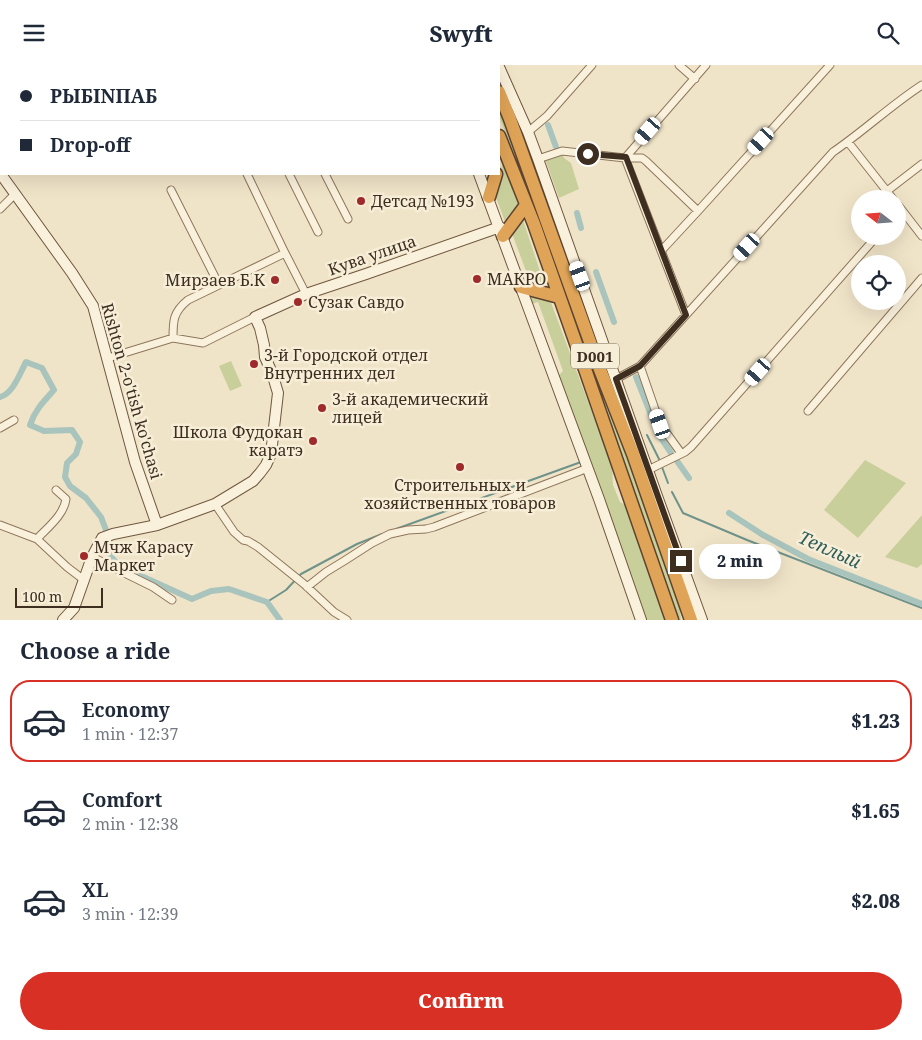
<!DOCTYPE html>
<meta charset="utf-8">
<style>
:root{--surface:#fff;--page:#f6f6f7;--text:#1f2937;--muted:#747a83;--line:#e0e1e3;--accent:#d93025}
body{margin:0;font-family:"Noto Serif",serif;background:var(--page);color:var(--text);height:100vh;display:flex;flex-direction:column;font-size:19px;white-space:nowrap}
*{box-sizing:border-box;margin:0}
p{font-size:16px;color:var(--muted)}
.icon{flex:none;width:28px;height:28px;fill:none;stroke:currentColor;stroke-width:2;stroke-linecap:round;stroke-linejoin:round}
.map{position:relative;height:555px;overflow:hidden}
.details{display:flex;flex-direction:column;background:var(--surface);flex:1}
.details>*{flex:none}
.top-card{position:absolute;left:0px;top:0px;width:500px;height:110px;box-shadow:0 5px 20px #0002;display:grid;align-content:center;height:110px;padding:0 20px;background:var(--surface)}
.needle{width:32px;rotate:287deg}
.buttons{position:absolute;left:851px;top:125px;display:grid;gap:10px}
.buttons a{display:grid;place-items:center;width:55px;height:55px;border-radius:50%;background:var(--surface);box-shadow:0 5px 20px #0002;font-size:25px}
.scale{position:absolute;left:15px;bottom:12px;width:88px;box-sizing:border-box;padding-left:5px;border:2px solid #3d2e20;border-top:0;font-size:14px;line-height:18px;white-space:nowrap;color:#3d2e20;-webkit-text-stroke:4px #f7eed8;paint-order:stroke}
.end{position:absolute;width:22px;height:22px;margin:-11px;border:6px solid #3d2e20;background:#fff;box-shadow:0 0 0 2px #fff}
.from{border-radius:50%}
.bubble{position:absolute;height:35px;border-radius:18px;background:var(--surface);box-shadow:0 5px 20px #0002;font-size:16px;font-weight:800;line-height:35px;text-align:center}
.car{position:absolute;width:15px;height:30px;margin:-15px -8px;border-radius:6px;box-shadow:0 0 4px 1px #0007;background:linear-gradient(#fff 24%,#345 0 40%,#fff 0 76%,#345 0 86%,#fff 0)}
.top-card b{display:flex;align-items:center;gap:18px;height:48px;font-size:19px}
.top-card b+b{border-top:1px solid var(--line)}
.top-card i{width:12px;height:12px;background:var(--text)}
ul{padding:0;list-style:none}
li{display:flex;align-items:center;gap:15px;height:82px;margin:0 10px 8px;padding:0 10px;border:2px solid transparent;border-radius:20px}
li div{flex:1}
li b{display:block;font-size:19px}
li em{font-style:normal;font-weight:800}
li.selected{border-color:var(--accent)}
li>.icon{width:45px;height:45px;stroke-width:1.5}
h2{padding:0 20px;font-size:22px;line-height:60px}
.action{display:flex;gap:10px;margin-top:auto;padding:10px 20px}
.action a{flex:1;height:58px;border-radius:30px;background:var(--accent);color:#fff;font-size:20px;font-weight:800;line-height:58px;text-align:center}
header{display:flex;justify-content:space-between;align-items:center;height:65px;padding:0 20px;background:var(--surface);font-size:22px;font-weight:800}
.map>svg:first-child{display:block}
</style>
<header><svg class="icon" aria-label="menu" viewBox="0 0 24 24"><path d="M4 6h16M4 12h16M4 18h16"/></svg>Swyft<svg class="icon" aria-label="search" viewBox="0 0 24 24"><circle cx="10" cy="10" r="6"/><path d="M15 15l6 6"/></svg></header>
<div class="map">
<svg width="922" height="555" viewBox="0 0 922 555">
<rect width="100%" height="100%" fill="#f0e4c8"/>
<path fill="#c9cf9b" d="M499,42l44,112 137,390 1,11h-3l-140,-401 -39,-103z
M563,89l1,4 7,5 8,26 -20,9 -14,-39z
M503,98l16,44 -12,20 -13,-35z
M522,152l24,72 -14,-2 -21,-56z
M540,231l9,1 63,169 1,19 7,17 7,4 41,114h-21l-89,-244 5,-5 -25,-69 -6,2 -2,-7z
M231,296l11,25 -12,5 -11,-25z
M865,395l41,23 -48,55 -34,-28z
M922,450v49l-5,4 -32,-11z"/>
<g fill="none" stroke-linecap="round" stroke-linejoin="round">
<path stroke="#6f938a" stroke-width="2" d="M647,370l12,24
M662,402l6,16
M672,427l11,21 64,27 175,68
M396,464l185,-67
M267,537l19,-12 15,-16 56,-30 25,-10"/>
<path stroke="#a9c4bc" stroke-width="6" d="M548,60l8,22
M577,148l4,15
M596,207l18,50
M636,312l23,58 12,18
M0,332c13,-3 20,-24 26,-35l16,6 12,22c-10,11 -19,20 -24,35l14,6 28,-1 8,12 -4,12 -9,9 -2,14 5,9 16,12 15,19 5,13 6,28 7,8 73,33 19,-8 18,-2 38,13 13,18
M677,396l12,17
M729,448l34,22 45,24 114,45"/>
<defs>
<path id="street" d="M128,0l1,1
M679,0l16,14
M327,1l3,-1
M528,67l19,-16 45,-51
M848,77l45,57
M538,94l24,-8 63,7 81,-93
M247,109l36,75 23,45
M289,109l29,58
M325,109l23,45
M171,125l48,95
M887,126l35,-27
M898,140l24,31
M0,144l15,-15
M661,186l37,-40 132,-146
M686,250l-61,-157h17l4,3 52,50
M173,273c0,-17 0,-26 15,-38l97,-47
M108,293l65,-20 30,5 52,-26
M640,301l20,58 21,29
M616,314l24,-13 193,-214c31,-21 58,-47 89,-67
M808,346l114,-133
M0,363l14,-8
M648,405l37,-18 6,-5 186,-211
M215,439l19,28 9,8 5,1 10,6 46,37 30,28 13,8
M0,460l37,14 30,28 17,13
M37,474c10,-11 27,-24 29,-40l-10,-9
M92,492l61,30 19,13
M307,522l19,-15 18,-11 28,-18 18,-9 18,-4 18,-1 8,-2 154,-59"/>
<path id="secondary" d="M433,0l1,1
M499,2l29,65 10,27 119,337 45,124
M0,108l72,100 21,33 42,156 22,63
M479,109l120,325 42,121
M63,555l11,-12 18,-51 10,-19 11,-4 44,-9 58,-21 38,-23 7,-8 6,-8 4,-9 2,-11 6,-52 -6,-20 -7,-16 -1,-12 -4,-17 -5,-11 51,-23 60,-20 134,-47"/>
<path id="highway" d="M467,0v1
M486,0l1,1
M499,27l11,27 89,248 34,87 58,166
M499,71l35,88 52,148 86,248
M489,132l7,-23
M503,171l23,-31
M521,222l38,10"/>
</defs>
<use href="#street" stroke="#8d765c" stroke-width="9"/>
<use href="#secondary" stroke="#6f573f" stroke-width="12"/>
<use href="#highway" stroke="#5b4430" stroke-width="15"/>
<use href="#street" stroke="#faf1dc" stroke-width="7"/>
<use href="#secondary" stroke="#faf1dc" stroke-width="10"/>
<use href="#highway" stroke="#e0a458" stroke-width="12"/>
</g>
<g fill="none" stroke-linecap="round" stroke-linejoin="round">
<path stroke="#3d2e20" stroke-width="6" d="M588,89l38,3 60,158 -46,51 -24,13 65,182"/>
</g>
<g fill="#9e2a2b" stroke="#f7eed8" stroke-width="2">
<circle cx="361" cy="136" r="5"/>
<circle cx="477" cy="214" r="5"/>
<circle cx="275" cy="215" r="5"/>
<circle cx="298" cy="237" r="5"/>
<circle cx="254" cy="299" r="5"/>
<circle cx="322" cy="343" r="5"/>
<circle cx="313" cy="376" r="5"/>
<circle cx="460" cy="402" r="5"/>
<circle cx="84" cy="491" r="5"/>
</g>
<g text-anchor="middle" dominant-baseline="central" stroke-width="5" stroke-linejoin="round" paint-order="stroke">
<rect fill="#f7eed8" stroke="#756857" stroke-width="1" x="571" y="278.5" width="48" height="25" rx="4"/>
<g font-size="15" font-weight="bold" fill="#3d2e20">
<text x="595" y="291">D001</text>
</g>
<g font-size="16" fill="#3d2e20" stroke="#f7eed8" text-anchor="start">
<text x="371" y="136">Детсад №193</text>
<text x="487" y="214">МАКРО</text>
<text x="265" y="215" text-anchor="end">Мирзаев Б.К</text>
<text x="308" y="237">Сузак Савдо</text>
<text x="264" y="290">3-й Городской отдел<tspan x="264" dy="18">Внутренних дел</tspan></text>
<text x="332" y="334">3-й академический<tspan x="332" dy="18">лицей</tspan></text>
<text x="303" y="367" text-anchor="end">Школа Фудокан<tspan x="303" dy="18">каратэ</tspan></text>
<text x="460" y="420" text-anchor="middle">Строительных и<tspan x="460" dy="18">хозяйственных товаров</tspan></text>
<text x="94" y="482">Мчж Карасу<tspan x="94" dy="18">Маркет</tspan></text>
</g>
<g font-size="16" fill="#3d2e20" stroke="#f7eed8">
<text transform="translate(372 190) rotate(-19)">Кува улица</text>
<text transform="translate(132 326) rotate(74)">Rishton 2-o'tish ko'chasi</text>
</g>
<g font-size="18" font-style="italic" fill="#2f5d5a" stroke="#f7eed8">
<text transform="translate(830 484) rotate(24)">Теплый</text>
</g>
</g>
</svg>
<div class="buttons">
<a><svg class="needle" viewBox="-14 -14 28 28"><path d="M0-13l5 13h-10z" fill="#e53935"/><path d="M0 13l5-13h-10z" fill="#747a83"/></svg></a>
<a><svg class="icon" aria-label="locate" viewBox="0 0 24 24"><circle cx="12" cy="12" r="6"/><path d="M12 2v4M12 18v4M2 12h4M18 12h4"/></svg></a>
</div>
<div class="scale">100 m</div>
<i class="end from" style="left:588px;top:89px"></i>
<i class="end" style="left:681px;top:496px"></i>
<div class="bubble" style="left:699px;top:479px;width:82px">2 min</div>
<i class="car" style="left:648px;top:66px;rotate:221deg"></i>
<i class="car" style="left:761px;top:76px;rotate:222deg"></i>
<i class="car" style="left:747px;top:182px;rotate:222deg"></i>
<i class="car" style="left:580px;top:211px;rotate:340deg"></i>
<i class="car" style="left:758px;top:307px;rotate:221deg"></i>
<i class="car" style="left:660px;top:359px;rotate:341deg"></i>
<div class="top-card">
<b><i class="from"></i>РЫБINПАБ</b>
<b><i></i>Drop-off</b>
</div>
</div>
<section class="details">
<h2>Choose a ride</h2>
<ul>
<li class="selected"><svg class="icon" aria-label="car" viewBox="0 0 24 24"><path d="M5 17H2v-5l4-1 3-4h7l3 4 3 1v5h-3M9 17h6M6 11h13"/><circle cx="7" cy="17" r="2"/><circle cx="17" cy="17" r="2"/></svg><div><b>Economy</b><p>1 min · 12:37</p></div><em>$1.23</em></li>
<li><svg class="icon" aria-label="car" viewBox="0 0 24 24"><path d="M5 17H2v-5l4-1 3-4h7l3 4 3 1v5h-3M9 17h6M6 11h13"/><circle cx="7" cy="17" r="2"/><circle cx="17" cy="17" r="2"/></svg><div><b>Comfort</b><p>2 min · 12:38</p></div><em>$1.65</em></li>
<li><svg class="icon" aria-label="car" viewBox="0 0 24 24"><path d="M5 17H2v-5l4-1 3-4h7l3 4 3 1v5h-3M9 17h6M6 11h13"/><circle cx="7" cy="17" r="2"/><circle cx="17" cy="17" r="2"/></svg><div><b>XL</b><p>3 min · 12:39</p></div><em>$2.08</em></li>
</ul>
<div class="action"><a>Confirm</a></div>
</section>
